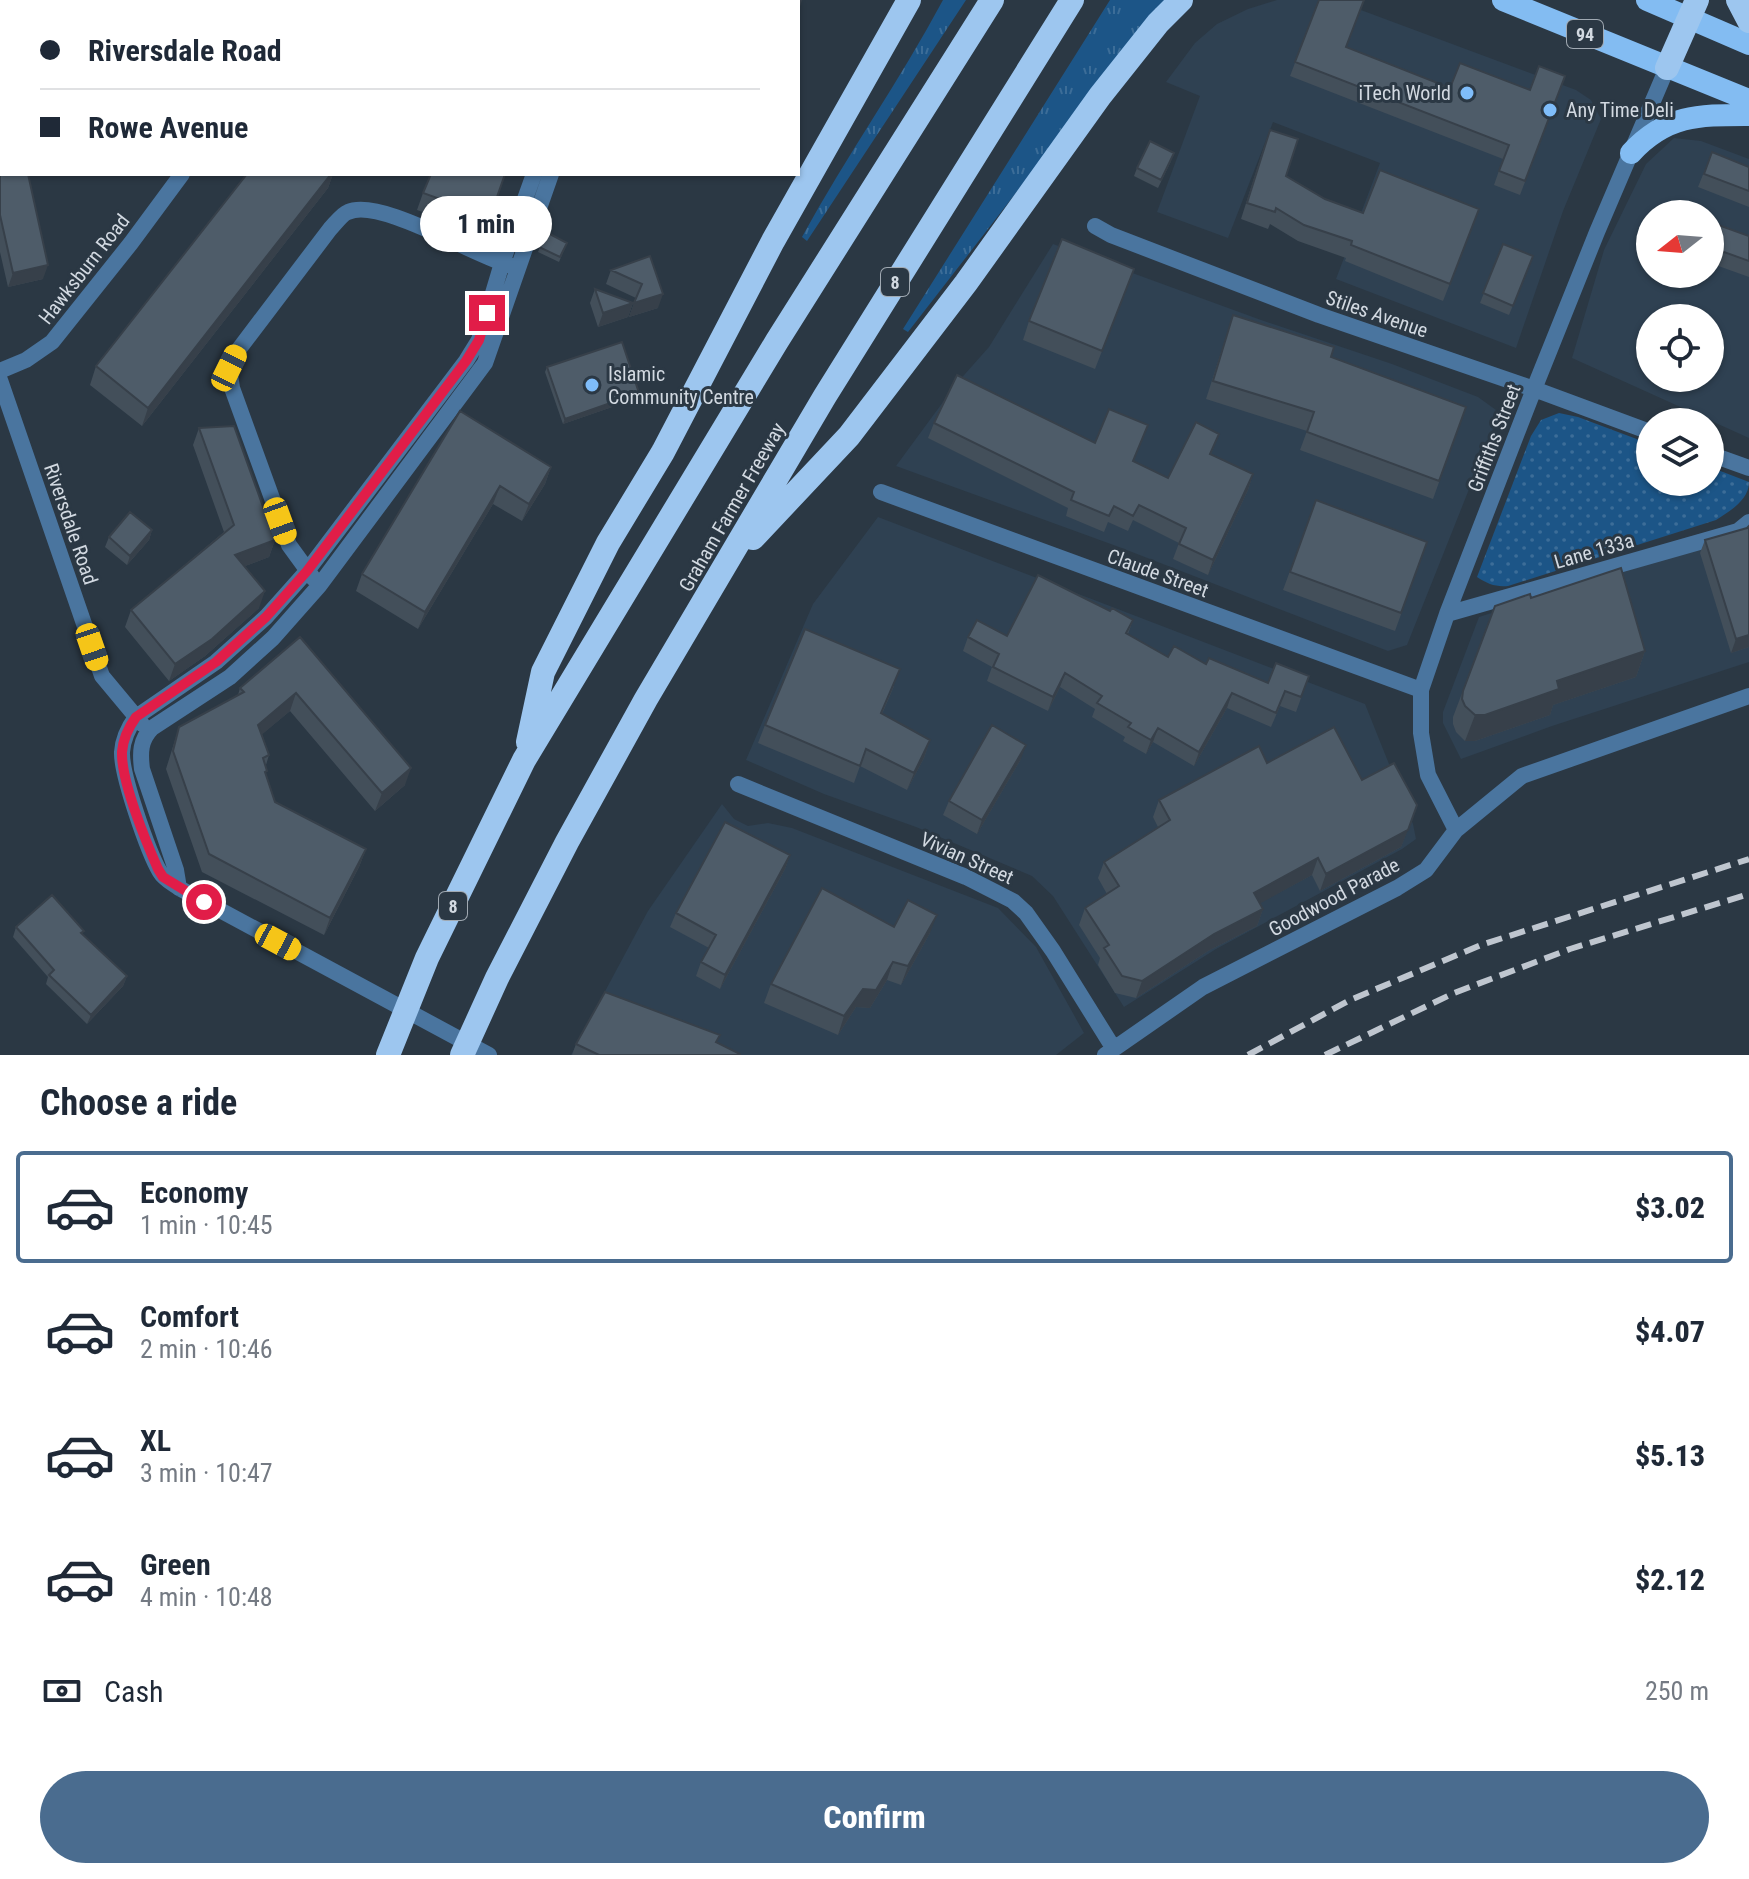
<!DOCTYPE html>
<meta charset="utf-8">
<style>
:root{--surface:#fff;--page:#f6f6f7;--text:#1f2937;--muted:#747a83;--line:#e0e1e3;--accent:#4a6c8f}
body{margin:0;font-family:"Roboto Condensed",sans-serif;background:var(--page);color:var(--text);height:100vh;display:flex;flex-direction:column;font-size:30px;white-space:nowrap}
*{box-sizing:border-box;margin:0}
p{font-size:26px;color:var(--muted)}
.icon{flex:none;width:44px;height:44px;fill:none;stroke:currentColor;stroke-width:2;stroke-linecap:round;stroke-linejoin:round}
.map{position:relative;height:1055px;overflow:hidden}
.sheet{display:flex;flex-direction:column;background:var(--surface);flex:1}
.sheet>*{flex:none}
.guide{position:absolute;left:0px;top:0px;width:800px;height:176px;box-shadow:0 2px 6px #0004;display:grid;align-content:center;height:176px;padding:0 40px;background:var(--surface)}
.needle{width:52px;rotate:253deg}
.controls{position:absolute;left:1636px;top:200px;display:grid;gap:16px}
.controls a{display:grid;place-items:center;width:88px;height:88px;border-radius:50%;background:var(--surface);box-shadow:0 2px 6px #0004;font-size:40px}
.end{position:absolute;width:36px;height:36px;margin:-18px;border:10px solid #e11d48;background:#fff;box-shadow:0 0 0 4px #fff}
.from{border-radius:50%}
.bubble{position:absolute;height:56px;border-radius:28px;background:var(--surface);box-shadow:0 2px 6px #0004;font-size:26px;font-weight:800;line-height:56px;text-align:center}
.car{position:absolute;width:24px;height:48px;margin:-24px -12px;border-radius:10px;box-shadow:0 0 6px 2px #0007;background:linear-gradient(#f5c518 24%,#345 0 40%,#f5c518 0 76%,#345 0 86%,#f5c518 0)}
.guide b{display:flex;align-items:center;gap:28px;height:76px;font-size:30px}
.guide b+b{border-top:2px solid var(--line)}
.guide i{width:20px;height:20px;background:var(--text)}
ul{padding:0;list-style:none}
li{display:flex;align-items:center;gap:24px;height:112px;margin:0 16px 12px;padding:0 24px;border:4px solid transparent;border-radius:8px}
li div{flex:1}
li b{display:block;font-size:30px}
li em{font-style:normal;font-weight:800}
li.on{border-color:var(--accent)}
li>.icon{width:72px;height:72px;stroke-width:1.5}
h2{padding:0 40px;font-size:36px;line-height:96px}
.pay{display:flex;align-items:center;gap:20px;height:88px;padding:0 40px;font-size:30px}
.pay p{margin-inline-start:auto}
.primary-button{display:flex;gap:16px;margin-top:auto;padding:16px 40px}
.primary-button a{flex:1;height:92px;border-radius:48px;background:var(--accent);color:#fff;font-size:32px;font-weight:800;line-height:92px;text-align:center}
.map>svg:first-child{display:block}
</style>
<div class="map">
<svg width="1749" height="1055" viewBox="0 0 1749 1055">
<defs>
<pattern id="grass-tufts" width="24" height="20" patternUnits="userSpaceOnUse" patternTransform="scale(2)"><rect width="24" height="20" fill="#1c5587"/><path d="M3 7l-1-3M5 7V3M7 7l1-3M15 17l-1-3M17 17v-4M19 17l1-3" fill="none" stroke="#3c6d98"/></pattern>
<pattern id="park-dots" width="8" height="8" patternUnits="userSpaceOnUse" patternTransform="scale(2)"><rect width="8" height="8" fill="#1c5587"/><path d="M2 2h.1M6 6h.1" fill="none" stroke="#3c6d98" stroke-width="1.8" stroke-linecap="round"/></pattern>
</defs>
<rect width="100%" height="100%" fill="#2b3844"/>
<path fill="#2f4152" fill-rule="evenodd" d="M1277,0h57l242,90 15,10 10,19 -38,92 -47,137 -180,-69 44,-116 -107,-41 -45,116 -71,-26 43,-116 -34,-14 29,-39 22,-19 31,-15z
M1674,138l27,3 48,18v279l-177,-80 32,-108 42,-86zM1650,214h60v60h-60zM1650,318h60v60h-60z
M1053,244l208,76 131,44 86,33 18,13 -3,19 -86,216 -19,6 -269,-104 -223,-81 61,-83 32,-36z
M878,517l487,187 48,120 3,15 -14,10 -186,100 -92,58 -71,-111 -21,-20 -116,-49 -92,-33 -78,-34 67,-156z
M1749,529v133l-197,64 -91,33 -18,-36v-11l36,-95z
M722,804l12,15 14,7 20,-3 24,5 206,80 38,39 48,86 -28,22h-485l77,-144z"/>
<path fill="url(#grass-tufts)" d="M943,0h23l-159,241 -5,-4c44,-81 98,-156 141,-237z
M1110,0h59l-56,68 -205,264 -5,-3z"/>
<path fill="url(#park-dots)" d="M1559,413l19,4 72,27v38h60v-15l39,15c0,18 -19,29 -33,38l-208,66c-13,1 -20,-2 -31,-9l54,-141 10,-16z"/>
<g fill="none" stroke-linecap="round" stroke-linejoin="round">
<path stroke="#4a759f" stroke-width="16" d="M372,0l5,2
M419,0l5,2
M51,2l1,-2
M309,2l2,-2
M0,70l2,-2
M1095,226l16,9 208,80 215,74 116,43
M0,371l26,-11 26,-18 79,-99 51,-69
M0,380l102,296 40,48
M1710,454l39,14
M881,492l540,198
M313,578l-24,-33 -57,-157 -3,-20 7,-15 94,-124c5,-5 12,-15 18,-17 32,-15 128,45 164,54
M1447,614l291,-83 11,-9
M738,784l228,93 47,24 13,12 27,38 61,98
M1456,830l-28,-55 -7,-42v-43l26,-76 87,-225 63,-157 70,-164
M179,888l-3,-18 -34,-101c-2,-16 -2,-29 10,-41l78,-51 43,-39 46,-52 166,-223 66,-189
M489,1055l-310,-167c-7,-5 -15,-9 -19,-16 -12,-20 -39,-98 -38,-120 1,-14 6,-24 14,-35l80,-55 50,-45 41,-46 159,-210 13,-21 23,-77 32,-89
M1105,1055l98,-68 194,-99 29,-18 30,-40 66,-54 227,-80"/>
<path stroke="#83bcf2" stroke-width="22" d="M1503,0l246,100
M1647,0l102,44
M1631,153c36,-39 69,-38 118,-38"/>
<path stroke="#9dc6ef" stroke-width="24" d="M1738,0l11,21
M1667,68l30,-68
M753,538l96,-102 117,-153 134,-187 58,-73 23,-23
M528,742l15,-70 65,-129 55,-91 110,-211 136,-241
M388,1055l39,-97 97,-198 253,-419 215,-341
M462,1055l35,-77 70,-136 79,-143 179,-303 247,-396"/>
<path stroke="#bfc6cf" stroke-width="6" stroke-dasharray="16 8" stroke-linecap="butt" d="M1248,1055l102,-55 131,-55 268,-86
M1325,1055l129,-62 116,-44 179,-55"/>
</g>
<path fill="#434f5a" d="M145,0h104l-1,2h-101z
M1319,0l27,47 104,41 80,2 35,-14 -45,119 -26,-10 9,-26 -213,-83z
M1264,147l22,29 39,23 38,14 116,-4 -36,92 -98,-40 1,-3 -48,-17 -28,-17 -2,5 -27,-10z
M0,152l43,127 -35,8 -8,-35z
M1712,152l37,15v40l-51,-20z
M1171,161l-13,27 -24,-12 3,-8z
M247,174h86l-5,14 -186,238 -52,-41 6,-19z
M505,174l-21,60 -67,-24 6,-17z
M1710,222l39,14v41l-39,-14z
M546,232l21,11 -8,19 -21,-10z
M1503,244l30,12 -24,59 -29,-12z
M650,256l8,52 -29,9 7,-19 -30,-14 5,-14z
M1134,269l-39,100 -72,-29 6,-19z
M595,289l38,14 -5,14 -30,10 -8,-24z
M1233,315l98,42 135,50 -33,92 -133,-49 7,-19 -101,-32z
M547,367l91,31 -75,26 -18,-52z
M460,411l91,56 -6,17 -23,37 -29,-17 -75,125 -62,-38 6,-17z
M934,423l161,20 47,-2 -9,20 35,17 51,-44 -8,20 42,20 -5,16 -40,85 -35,-16 6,-16 -46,-23 -5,11 -20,-9 -4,10 -38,-16 2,-8 -140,-70z
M199,428l76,112 -6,17 -24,9 14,42 -54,48 -36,25 -44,-54 6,-17 93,-78 -31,-87z
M1316,500l111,42 -32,89 -112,-41z
M1749,526v121l-18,6 -31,-100 5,-13 42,-12z
M152,530l-3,10 -22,25 -22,-18 4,-10z
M1531,598l114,53 -9,26 -83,28 -3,10 -75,26h-10l-9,-9 -3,-8v-7l42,-111z
M1110,611l23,9 -5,14 40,23 38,7 62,19 41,-7 -13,36 -16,-6 -9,21 -44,-19 -33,58 -41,-24 -7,12 -23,-13 2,-4 -33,-20 3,-8 -35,-22 -12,24 -61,-30 5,-14 -29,-16 5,-14 39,-1z
M300,637l105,148 -30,26 -85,-100 -28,23 7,21 -3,10v9l9,28 91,47 -7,18 -35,68 -122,-63 -36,-103 13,-42 59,-32 2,-7z
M894,686l-12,28 48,26 -6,18 -17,32 -47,-24 -6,17 -96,-40 7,-18z
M1021,759l-44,75 -34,-19 6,-14z
M1267,763l95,17 55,25 -16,42 -81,44 -8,-16 -52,28 3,6 -6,17 -49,25 -72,47 -21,-5 -17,-28 2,-7 -21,-33 6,-17 22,-14 -9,-16 6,-16 54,-35 -5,-10 6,-17z
M790,855l-5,14 -65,120 -24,-13 5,-14 8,-14 -39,-21 6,-14z
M16,927l68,4 -2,3 45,42 -4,10 -36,38 -41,-40 2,-7 -35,-40z
M894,927l36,6 -29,52 -14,-5 -17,28 -14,-1 -18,28 -74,-32 7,-19z
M717,1042l23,13h-168l4,-11z"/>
<path fill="#37404a" d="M331,174h2l-5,14 -186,238 6,-18z
M48,265l-5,14 -35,8 5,-14z
M663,294l-5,14 -29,9 5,-14z
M633,303l-5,14 -30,10 5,-14z
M639,393l-1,5 -75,26 2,-5z
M551,467l-6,17 -23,37 7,-17z
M1253,474l-5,16 -40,85 5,-15z
M500,486l-7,18 -75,125 7,-17z
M152,530l-3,10 -22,25 3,-9z
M275,540l-6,17 -40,15 6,-17z
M265,591l-6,17 -54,48 -36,25 6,-17z
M1749,635v12l-18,6 5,-14z
M1645,651l-9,26 -83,28 -3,10 -75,26h-10l10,-26 82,-34z
M1065,673l-5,14 -12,24 5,-14z
M296,693l-6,18 -38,32 6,-18z
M1232,693l-5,15 -33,58 5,-14z
M1158,728l-5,14 -7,12 5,-14z
M930,740l-6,18 -17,32 7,-17z
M1026,745l-5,14 -44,75 5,-14z
M411,768l-6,17 -30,26 7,-18z
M1408,830l-7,17 -81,44 6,-17z
M366,849l-7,18 -35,68 6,-17z
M790,855l-5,14 -65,120 5,-14z
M1318,858l-6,17 -64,35 6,-17z
M1263,909l-6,17 -49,25 -72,47 6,-17 72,-47z
M937,915l-7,18 -29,52 7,-19z
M893,962l-6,18 -17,28 -14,-1 -18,28 6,-19 19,-27z
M127,976l-4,10 -36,38 4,-9z"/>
<path fill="#4e5c69" stroke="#37404a" stroke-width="2" d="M0,0h8l-1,2h-5v6l-2,2z
M65,0h48l-2,2h-48z
M165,0h77l-1,2h-77z
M700,0h101l-3,10v-8h-98z
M1319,0h45l-18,47 104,41 10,-25 70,27 9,-24 26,10 -40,105 -26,-10 10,-26 -214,-83z
M1270,130l28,9 -12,37 39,23 38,14 17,-43 99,39 -29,75 -99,-39 1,-4 -48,-16 -28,-17 -1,4 -28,-9z
M1150,141l24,12 -13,27 -24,-12z
M0,152h2v22h26l20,91 -35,8 -13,-58z
M1712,152l37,15v24l-45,-17z
M247,174h84l-183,234 -52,-42z
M431,174h74l-15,43 -67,-24z
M1710,222l39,14v25l-39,-14z
M546,232l21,11 -7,14 -21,-10z
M1062,239l72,30 -32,82 -73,-30z
M1503,244l30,12 -20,50 -30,-13z
M650,256l13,38 -29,9 8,-19 -31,-14z
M595,289l38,14 -30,10z
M1233,315l101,32 -3,10 135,50 -27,74 -132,-49 7,-20 -101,-31z
M622,342l17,51 -74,26 -18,-52z
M957,375l138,68 14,-34 39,16 -15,36 35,17 28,-56 23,12 -9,20 43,20 -40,86 -34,-16 7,-16 -47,-23 -6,11 -19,-10 -5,10 -38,-16 3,-8 -140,-69z
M460,411l91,56 -22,37 -29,-18 -75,126 -63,-38z
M234,426l41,114 -40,15 30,36 -53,48 -37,25 -44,-54 103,-85 -35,-97z
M1316,500l111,42 -26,71 -111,-41z
M130,512l22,18 -22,26 -21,-19z
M1749,526v109l-13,4 -31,-99 42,-12z
M1621,568l24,83 -88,30 2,8 -74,26h-10l-10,-9 -3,-7 1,-8 32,-85 35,-12 1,4z
M1038,575l72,36 2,-3 21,12 -7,13 42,24 6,-11 32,18 3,-6 59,25 8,-20 33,13 -8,21 -16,-6 -9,22 -44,-20 -33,59 -41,-24 -7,12 -23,-13 3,-4 -34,-20 5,-7 -37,-23 -12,24 -60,-30 6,-13 -31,-17 9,-17 30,16z
M805,629l95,40 -19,44 49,27 -16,33 -48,-24 -6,17 -95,-41z
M300,637l111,131 -29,25 -86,-100 -38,32 11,30 -6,3 4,13 -2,1 10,30 91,47 -36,69 -121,-64 -36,-103 6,-24 65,-35 -4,-4z
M992,725l34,20 -44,75 -33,-19z
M1334,727l28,53 32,-17 23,42 -9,25 -82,44 -8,-16 -64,35 9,16 -49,25 -72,47 -20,-5 -18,-28 5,-3 -24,-37 34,-22 -15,-24 66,-42 -11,-20 100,-54 8,17z
M725,822l65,33 -65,120 -24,-13 15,-27 -40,-22z
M822,888l72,39 14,-27 29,15 -29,51 -15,-4 -17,28 -13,-1 -19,27 -73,-32z
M52,895l32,36 -3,2 46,43 -36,39 -42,-40 5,-5 -38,-43z
M605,992l115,43 -4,7 24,12v1h-141l-23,-11z"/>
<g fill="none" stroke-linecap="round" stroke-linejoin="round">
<path stroke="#e11d48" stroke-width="10" d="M204,902l-41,-25 -5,-8c-12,-27 -37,-88 -36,-117 1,-13 6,-24 14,-35l80,-55 50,-45 41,-46 159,-210 13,-21 8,-27"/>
</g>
<g fill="#7fbdfa" stroke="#2b3844" stroke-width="3">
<circle cx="1467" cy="93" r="8"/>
<circle cx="1550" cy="110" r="8"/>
<circle cx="592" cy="385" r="8"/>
</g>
<g text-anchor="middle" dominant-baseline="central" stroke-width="6" stroke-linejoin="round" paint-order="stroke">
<g fill="#2b3844" stroke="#a0a9b2" stroke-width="2">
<rect x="1567" y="20" width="36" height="28" rx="6"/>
<rect x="881" y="268" width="28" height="28" rx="6"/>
<rect x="439" y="892" width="28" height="28" rx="6"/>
</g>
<g font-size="18" font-weight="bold" fill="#d2d9e1">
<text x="1585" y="34">94</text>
<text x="895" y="282">8</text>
<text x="453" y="906">8</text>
</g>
<g font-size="20" fill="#d2d9e1" stroke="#2b3844" text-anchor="start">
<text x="1451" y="93" text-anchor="end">iTech World</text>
<text x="1566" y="110">Any Time Deli</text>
<text x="608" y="374">Islamic<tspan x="608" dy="23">Community Centre</tspan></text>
</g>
<g font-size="20" fill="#d2d9e1" stroke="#2b3844">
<text transform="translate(84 269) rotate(-52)">Hawksburn Road</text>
<text transform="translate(1377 314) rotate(19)">Stiles Avenue</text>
<text transform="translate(1494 438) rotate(-69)">Griffiths Street</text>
<text transform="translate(732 507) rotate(-60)">Graham Farmer Freeway</text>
<text transform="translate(71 524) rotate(71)">Riversdale Road</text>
<text transform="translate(1594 551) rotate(-16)">Lane 133a</text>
<text transform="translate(1158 573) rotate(20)">Claude Street</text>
<text transform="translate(967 858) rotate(24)">Vivian Street</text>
<text transform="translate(1334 897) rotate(-28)">Goodwood Parade</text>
</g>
</g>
</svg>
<div class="controls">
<a><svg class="needle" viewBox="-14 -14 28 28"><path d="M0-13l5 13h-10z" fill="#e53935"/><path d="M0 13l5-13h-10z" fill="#747a83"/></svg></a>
<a><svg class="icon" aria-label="locate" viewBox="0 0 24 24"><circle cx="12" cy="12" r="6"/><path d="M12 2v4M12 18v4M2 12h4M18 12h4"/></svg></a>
<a><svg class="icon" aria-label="layers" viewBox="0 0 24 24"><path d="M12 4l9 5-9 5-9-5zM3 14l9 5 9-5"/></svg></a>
</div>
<i class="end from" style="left:204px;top:902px"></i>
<i class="end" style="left:487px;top:313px"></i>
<div class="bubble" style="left:420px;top:196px;width:132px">1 min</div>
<i class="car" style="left:229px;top:368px;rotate:26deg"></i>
<i class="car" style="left:280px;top:521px;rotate:160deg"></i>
<i class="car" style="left:92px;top:647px;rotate:161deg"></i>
<i class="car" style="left:278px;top:942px;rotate:118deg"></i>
<div class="guide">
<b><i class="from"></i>Riversdale Road</b>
<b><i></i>Rowe Avenue</b>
</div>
</div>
<section class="sheet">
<h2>Choose a ride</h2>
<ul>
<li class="on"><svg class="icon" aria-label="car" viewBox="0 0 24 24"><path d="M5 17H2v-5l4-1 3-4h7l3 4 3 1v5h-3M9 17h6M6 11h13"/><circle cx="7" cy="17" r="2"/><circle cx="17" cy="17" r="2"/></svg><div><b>Economy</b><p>1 min · 10:45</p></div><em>$3.02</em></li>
<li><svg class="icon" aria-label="car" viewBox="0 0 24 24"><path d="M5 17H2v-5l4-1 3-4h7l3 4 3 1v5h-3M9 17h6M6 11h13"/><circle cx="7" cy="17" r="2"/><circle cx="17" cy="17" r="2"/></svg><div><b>Comfort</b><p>2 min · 10:46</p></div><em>$4.07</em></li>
<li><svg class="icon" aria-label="car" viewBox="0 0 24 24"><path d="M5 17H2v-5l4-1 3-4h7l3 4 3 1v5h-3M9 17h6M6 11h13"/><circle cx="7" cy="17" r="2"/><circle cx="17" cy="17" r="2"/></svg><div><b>XL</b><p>3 min · 10:47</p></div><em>$5.13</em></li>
<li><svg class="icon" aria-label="car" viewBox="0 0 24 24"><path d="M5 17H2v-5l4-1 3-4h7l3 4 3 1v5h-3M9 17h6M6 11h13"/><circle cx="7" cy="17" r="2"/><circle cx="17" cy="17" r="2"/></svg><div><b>Green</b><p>4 min · 10:48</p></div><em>$2.12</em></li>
</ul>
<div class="pay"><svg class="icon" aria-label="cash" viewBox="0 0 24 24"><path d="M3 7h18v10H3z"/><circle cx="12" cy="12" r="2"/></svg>Cash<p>250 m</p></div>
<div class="primary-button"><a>Confirm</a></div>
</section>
